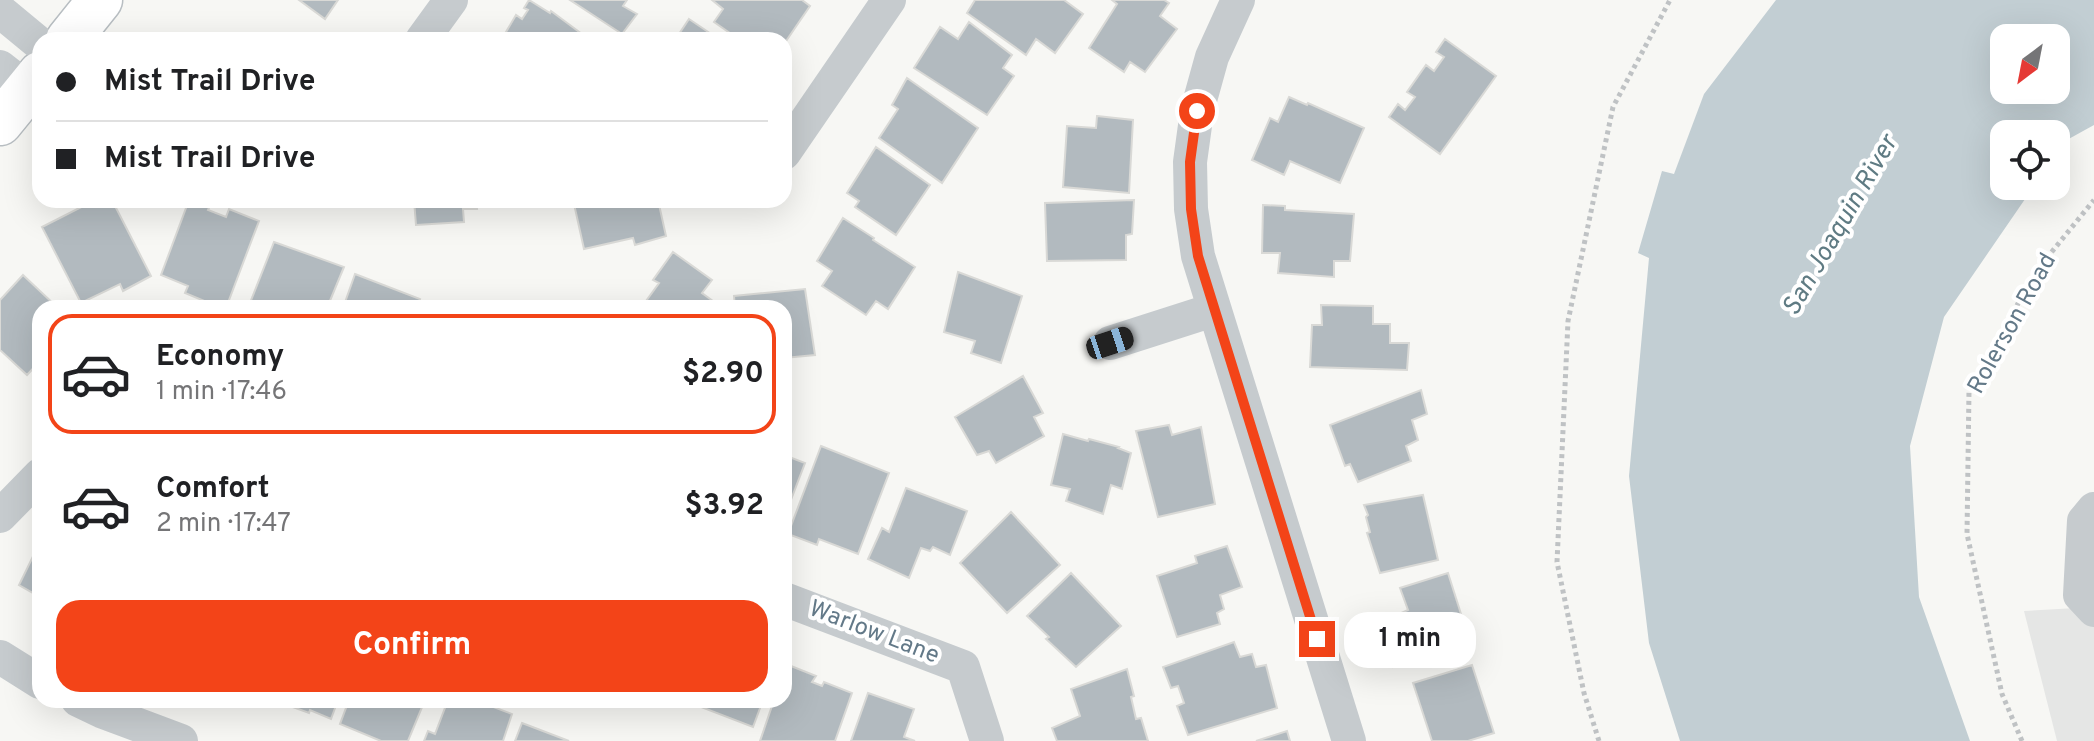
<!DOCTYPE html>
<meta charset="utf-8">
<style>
:root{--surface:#fff;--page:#f6f6f6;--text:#202124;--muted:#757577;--line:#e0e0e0;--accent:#f34418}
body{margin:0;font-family:Overpass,sans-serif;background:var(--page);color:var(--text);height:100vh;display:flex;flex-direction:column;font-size:30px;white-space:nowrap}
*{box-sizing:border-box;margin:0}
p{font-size:26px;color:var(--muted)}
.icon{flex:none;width:44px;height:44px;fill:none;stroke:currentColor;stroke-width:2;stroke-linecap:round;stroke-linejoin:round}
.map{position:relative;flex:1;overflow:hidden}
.drawer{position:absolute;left:32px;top:300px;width:760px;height:408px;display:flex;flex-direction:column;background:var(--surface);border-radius:24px;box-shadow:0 8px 32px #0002}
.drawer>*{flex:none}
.top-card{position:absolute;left:32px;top:32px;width:760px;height:176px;border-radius:24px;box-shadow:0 8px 32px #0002;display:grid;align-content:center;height:176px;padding:0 24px;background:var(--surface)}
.needle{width:52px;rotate:212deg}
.controls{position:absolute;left:1990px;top:24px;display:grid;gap:16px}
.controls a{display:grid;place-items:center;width:80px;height:80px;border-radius:16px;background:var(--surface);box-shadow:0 8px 32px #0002;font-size:40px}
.end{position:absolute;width:36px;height:36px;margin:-18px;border:10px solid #f34418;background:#fff;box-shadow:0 0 0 4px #fff}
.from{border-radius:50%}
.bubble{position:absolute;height:56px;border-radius:24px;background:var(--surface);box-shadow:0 8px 32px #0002;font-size:26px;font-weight:700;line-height:56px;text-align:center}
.car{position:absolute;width:24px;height:48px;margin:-24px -12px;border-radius:10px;box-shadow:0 0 6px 2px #0007;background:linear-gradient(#222 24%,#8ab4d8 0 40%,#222 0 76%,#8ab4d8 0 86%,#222 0)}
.top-card b{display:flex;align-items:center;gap:28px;height:76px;font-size:30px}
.top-card b+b{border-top:2px solid var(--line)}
.top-card i{width:20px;height:20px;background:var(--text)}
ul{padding:14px 0 0;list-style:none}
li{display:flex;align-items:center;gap:24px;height:120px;margin:0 16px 12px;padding:0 8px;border:4px solid transparent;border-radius:24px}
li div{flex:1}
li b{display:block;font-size:30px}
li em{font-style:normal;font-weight:700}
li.on{border-color:var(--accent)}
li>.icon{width:72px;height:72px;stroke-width:1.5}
.primary-button{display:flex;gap:16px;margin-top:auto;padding:16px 24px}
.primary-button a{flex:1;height:92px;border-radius:24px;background:var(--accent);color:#fff;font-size:32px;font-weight:700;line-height:92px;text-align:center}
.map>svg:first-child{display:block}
</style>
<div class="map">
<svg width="2094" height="741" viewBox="0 0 2094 741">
<rect width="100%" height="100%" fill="#f7f7f4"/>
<path fill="#e5e6e5" d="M2094,607v134h-37l-33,-130z"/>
<path fill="#c2ced3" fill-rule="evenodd" d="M1776,0h318v125l-29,16 -9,13v-20h-52v52h30l-90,131 -34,129 9,151 51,144h-290l-31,-98 -20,-167 20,-218 -11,-5 24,-82 12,3 30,-80zM2004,38h52v52h-52z"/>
<path fill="#b2babf" stroke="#d9d9d6" stroke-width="2" d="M299,0h39l-13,19z
M529,0l21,13 1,-2 39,29h-79l2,-4 -7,-4 10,-17 6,4 6,-9 -4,-2z
M570,0h57l-4,6 14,8 -15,20z
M712,0h90l8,6 -26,38v-4h-12l-3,-3 -2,3h-27l-26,-18 9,-13z
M975,0h89l19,14 -28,39 -19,-14 -10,16 -59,-42z
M1112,0h52l5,3 -9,13 17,13 -32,43 -15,-10 -6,10 -35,-24 28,-44z
M689,19l31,21h-45z
M969,22l43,33 -9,13 11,8 -27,39 -73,-47 26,-41 18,12z
M1445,39l51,37 -56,78 -51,-37 9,-13 7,6 10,-13 -8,-5 19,-27 8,6 10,-14 -8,-5z
M907,78l71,50 -36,55 -63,-45 19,-29 -6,-4z
M1289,97l18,8 1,-2 56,25 -24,55 -50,-22 -6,14 -32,-15 18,-42 8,4z
M1097,116l36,4 -4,73 -66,-6 4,-61 29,2z
M876,147l54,38 -34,50 -41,-28 4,-6 -12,-8z
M95,200h17l39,76 -28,15 -3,-7 -39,19 -39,-76z
M189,200h13l9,3 -3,7 18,7 3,-8 30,12 -33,87h-5l-36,-15 3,-7 -27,-11z
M414,200h62l1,9h-14l1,13 -48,3z
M587,200h71l8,36 -31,9 -2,-7 -49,11 -10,-45z
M1134,200l-2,34 -6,1v25l-79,1 -2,-58z
M1263,205l22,1v4l69,4 -4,47h-16v16l-56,-4 2,-20h-18z
M843,218l31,20 -1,2 42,27 -27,42 -12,-8 -10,14 -44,-29 10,-15 -15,-10z
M274,242l70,25 -17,41h-79z
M673,252l39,28 -10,13 15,11 -2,4h-74l18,-25 -6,-3z
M958,272l64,24 -21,67 -30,-10 4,-12 -31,-9z
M355,274l65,25 -3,9h-74z
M23,275l35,33h-18v53l-13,14 -27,-25v-50z
M805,289l10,66 -31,3v-50h-49l-1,-12z
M1321,305l52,1v18h17v19h19l-2,27 -97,-3 2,-42h10z
M1023,376l20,37 -9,4 10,19 -48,27 -7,-12 -12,4 -22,-38z
M1421,390l6,24 -15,6 6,20 -12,6 5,15 -53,21 -8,-18 -5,2 -15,-41z
M1169,425l3,10 29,-8 14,77 -57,13 -22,-86z
M1063,434l25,7 1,-2 30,8 -1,1 13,5 -9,36 -11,-4 -8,29 -37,-13 4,-12 -19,-4z
M821,446l68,27 -31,81 -39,-15 -2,6 -29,-11z
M784,455l21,8 -21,55z
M906,488l61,23 -17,44 -17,-8 -3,4 -9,-3 -12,30 -41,-19 14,-31 7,4z
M1423,495l15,65 -58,13 -13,-40 3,-1 -4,-15 2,-2 -4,-10z
M1011,512l49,53 -53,48 -47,-50z
M40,542v55l-21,-12z
M1227,546l15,41 -22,8 4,14 -7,4 3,11 -43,13 -20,-61 40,-13 -2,-7z
M1071,573l50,53 -45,41 -30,-28 3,-2 -22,-21z
M1448,573l20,63 -45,13 3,8 -33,10 -14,-44 29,-13 -8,-22z
M1234,642l6,15 12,-3 4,13 10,-2 11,43 -89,27 -11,-29 7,-3 -6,-17 -7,2 -8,-21z
M786,664l30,12 -4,6 10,4 2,-4 28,11 -17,48h-75l14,-41h10z
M1472,665l22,68 -26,8h-36l-19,-58z
M1127,669l7,27 -3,1 5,22 5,-1 7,23h-91l-5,-13 28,-12 -9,-27z
M868,693l46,16 -10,28 11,4h-64z
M279,700h59l-7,19 -21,-9 -1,3 -19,-7v-1z
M349,700h76l-17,41h-27l-41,-17z
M448,700h27l37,14 -9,27h-79l4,-10 7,3z
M689,700h74l-10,27 -65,-25z
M522,723l47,18h-54z
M1287,731l3,10h-34z"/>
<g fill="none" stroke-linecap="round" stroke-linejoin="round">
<defs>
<path id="secondary" d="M68,40l32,-40
M0,123l40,-49"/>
</defs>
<use href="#secondary" stroke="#b8bec2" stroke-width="47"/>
<path stroke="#bfc2c4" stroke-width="5" stroke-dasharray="4 4" stroke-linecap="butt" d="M1599,741l-15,-48 -27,-131 11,-241 45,-214 57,-107
M2022,741l-20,-47 -35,-160 2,-144 68,-120 57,-70"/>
<path stroke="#c6cbce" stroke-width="34" d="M1238,0l-26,57 -15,54 -7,51 1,47 7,47 151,485
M0,11l40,33
M422,40l29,-40
M0,67l28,22
M784,153l105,-153
M1110,343l103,-33
M2094,509l-10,12 -4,74 14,15
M0,516l40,-41
M784,599l179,68 24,74
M0,657l40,25
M78,700l23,11 80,30"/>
<use href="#secondary" stroke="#fff" stroke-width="44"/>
</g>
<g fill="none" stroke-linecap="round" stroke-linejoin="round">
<path stroke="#f34418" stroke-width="10" d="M1197,111l-7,51 1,47 7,47 119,383"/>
</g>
<g text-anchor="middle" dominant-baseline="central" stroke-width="8" stroke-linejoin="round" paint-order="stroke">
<g font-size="24" fill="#637988" stroke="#fff">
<text transform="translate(2013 324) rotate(-61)">Rolerson Road</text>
<text transform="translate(874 633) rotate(21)">Warlow Lane</text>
</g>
<g font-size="26" font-style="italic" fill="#5f7b83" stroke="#fff">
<text transform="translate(1841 226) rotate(-60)">San Joaquin River</text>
</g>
</g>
</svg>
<div class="controls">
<a><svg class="needle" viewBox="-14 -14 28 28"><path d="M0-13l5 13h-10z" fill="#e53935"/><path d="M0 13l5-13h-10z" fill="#757577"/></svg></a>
<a><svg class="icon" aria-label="locate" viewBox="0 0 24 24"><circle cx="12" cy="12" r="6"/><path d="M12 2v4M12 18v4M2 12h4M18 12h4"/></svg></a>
</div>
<i class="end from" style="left:1197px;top:111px"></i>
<i class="end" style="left:1317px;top:639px"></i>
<div class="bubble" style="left:1344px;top:612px;width:132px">1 min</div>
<i class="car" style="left:1110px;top:343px;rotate:72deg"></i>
<div class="top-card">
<b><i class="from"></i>Mist Trail Drive</b>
<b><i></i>Mist Trail Drive</b>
</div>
<section class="drawer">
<ul>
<li class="on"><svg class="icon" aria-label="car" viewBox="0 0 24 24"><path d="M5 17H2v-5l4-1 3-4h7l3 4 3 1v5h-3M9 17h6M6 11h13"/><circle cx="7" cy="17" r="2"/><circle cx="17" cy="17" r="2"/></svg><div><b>Economy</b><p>1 min · 17:46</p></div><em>$2.90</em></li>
<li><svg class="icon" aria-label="car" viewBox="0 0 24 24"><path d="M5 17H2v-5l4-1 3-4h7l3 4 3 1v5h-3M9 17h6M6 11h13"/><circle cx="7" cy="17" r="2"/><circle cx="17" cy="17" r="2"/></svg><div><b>Comfort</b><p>2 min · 17:47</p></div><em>$3.92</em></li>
</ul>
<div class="primary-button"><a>Confirm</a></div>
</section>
</div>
